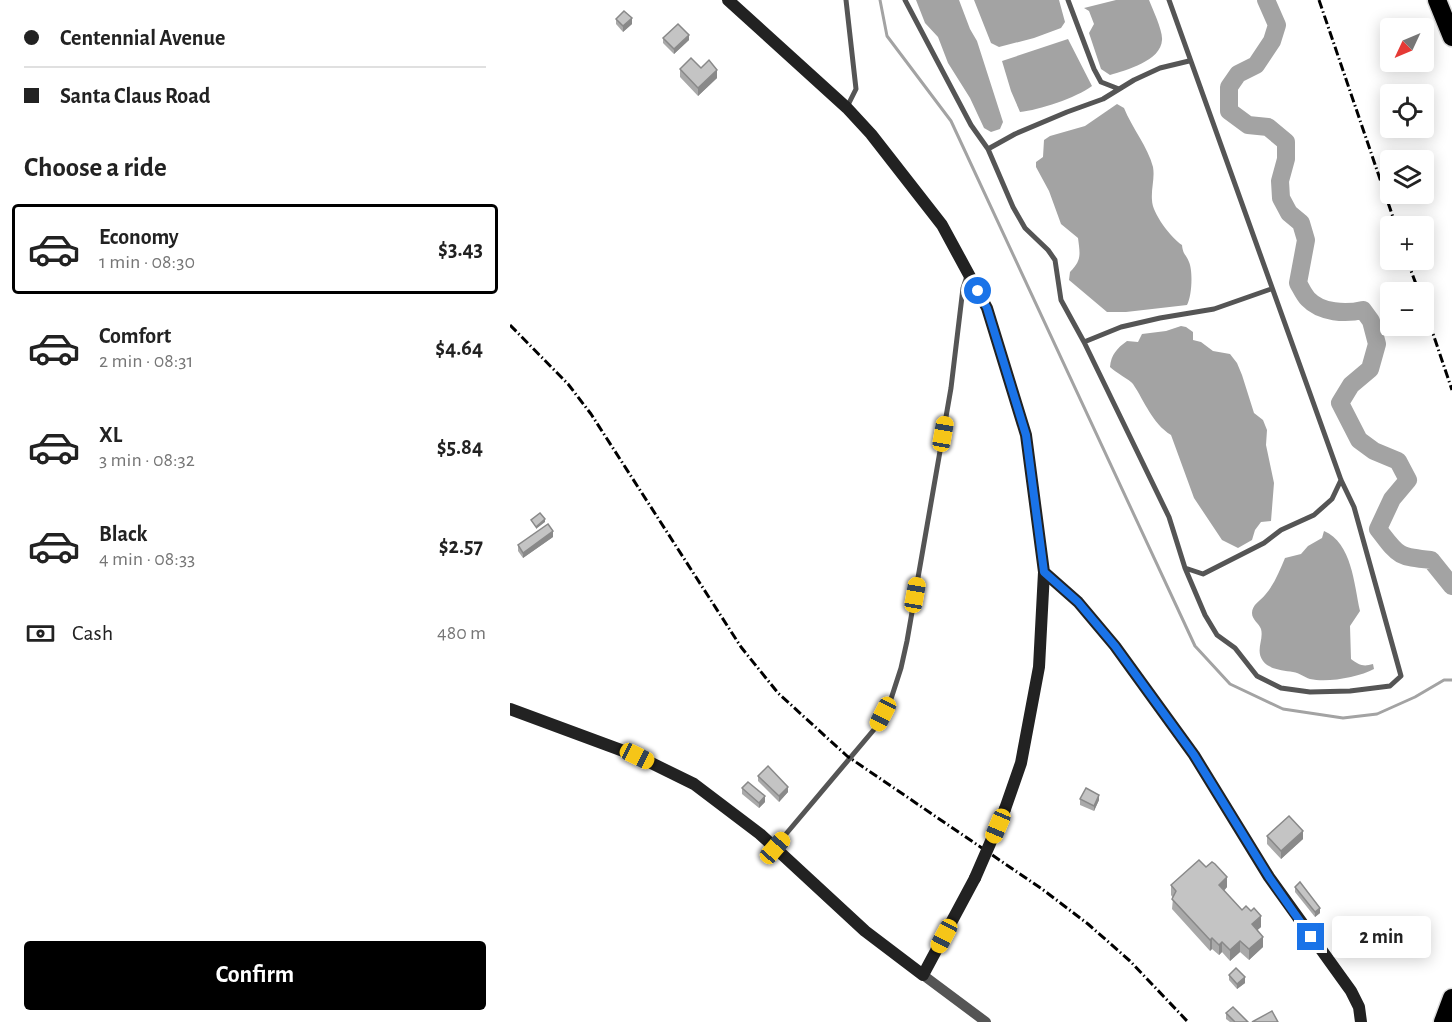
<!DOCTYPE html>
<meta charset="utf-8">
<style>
:root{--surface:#fff;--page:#f2f2f2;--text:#222;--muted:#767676;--line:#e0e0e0;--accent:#000}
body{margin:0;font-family:"Alegreya Sans",sans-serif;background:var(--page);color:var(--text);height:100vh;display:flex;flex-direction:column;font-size:22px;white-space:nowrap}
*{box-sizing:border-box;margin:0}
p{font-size:20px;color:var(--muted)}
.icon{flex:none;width:33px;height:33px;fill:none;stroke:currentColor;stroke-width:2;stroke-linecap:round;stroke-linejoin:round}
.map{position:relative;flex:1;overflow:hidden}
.drawer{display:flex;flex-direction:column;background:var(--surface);width:510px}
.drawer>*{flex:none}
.banner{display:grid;align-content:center;height:132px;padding:0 24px;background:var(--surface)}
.needle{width:39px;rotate:226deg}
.fabs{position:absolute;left:870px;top:18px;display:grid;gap:12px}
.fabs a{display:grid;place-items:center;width:54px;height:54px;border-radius:6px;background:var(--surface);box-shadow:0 3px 15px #0003;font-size:30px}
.end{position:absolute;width:27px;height:27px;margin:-14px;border:8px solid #1a73e8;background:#fff;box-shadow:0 0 0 3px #fff}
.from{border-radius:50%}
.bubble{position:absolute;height:42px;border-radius:6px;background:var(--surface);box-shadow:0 3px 15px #0003;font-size:20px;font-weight:700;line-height:42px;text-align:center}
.car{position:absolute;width:18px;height:36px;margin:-18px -9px;border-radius:8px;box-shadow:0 0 4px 2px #0007;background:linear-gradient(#f5c518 24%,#345 0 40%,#f5c518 0 76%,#345 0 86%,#f5c518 0)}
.banner b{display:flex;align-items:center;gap:21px;height:57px;font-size:22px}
.banner b+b{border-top:2px solid var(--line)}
.banner i{width:15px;height:15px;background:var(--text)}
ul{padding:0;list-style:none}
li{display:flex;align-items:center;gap:18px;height:90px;margin:0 12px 9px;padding:0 12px;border:3px solid transparent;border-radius:6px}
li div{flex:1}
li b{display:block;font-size:22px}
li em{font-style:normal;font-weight:700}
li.selected{border-color:var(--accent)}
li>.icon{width:54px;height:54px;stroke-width:1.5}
h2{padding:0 24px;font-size:27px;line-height:72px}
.pay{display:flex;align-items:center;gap:15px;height:66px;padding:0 24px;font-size:22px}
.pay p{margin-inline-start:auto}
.action{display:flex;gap:12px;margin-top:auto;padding:12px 24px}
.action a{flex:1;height:69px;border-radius:6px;background:var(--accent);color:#fff;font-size:24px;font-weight:700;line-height:69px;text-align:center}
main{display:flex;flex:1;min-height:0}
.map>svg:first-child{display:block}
</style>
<main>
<section class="drawer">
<div class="banner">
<b><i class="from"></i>Centennial Avenue</b>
<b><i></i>Santa Claus Road</b>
</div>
<h2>Choose a ride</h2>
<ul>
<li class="selected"><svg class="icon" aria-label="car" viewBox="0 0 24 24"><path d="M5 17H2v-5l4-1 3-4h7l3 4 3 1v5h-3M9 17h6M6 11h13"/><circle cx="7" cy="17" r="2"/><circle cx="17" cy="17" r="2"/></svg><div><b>Economy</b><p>1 min · 08:30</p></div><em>$3.43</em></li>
<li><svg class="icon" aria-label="car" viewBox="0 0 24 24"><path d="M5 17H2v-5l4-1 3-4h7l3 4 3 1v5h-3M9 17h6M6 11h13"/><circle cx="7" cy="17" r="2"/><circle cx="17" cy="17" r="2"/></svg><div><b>Comfort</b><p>2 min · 08:31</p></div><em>$4.64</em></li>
<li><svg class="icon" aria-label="car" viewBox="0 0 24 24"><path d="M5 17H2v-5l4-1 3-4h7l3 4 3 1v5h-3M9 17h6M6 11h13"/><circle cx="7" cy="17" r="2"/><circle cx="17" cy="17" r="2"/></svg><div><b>XL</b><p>3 min · 08:32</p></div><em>$5.84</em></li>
<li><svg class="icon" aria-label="car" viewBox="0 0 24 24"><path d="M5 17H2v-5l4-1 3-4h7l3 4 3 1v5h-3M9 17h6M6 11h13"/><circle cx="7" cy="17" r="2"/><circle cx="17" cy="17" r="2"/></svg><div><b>Black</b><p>4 min · 08:33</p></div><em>$2.57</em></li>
</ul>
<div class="pay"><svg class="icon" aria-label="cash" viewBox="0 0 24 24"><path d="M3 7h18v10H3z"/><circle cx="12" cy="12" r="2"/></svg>Cash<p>480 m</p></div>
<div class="action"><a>Confirm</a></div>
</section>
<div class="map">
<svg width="942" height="1022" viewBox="0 0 942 1022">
<rect width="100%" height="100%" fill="#fff"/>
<path fill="#a3a3a3" d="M406,0h43l11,29 7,12 26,81 -3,7 -9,3 -7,-4 -14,-30 -22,-35 -10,-26 -13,-14z
M464,0h85l6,22 -4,6 -27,10 -35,9 -8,-4z
M606,0h33c4,10 14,31 13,40 -1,21 -36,30 -52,35l-9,-6 -12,-36 5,-9 -5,-13 -5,-3z
M558,39l24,47c-16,12 -53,24 -72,26l-9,-21 -9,-30z
M607,104l7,4c8,20 24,39 29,59 2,11 -2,22 -1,33 0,13 19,38 30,45 1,10 4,9 7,17 4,9 3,34 -2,43l-61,7h-19l-38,-32 1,-8c12,-12 10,-18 8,-34l-17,-14 -12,-33 -13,-24v-5l7,-5 1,-17 6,-4 35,-10z
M671,326l5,1 7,5v8l8,2 12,9 17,3 7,9 5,12 12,38 9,7 4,10 -1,15 8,38 -3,38 -10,1 -6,8 -3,10 -14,8 -16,-8 -28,-42 -23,-63c-19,-12 -26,-33 -38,-51 -3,-4 -18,-12 -23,-17 1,-12 7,-19 17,-26l11,1 4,-8 24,-3z
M814,531c28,12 30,53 36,80l-10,15 1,33c8,6 12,8 22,5l1,5c-15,8 -46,14 -64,10 -6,-2 -10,-6 -17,-7 -10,-2 -23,-2 -30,-11 -8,-11 1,-21 -2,-32 -2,-6 -9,-9 -9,-16 0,-8 8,-12 13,-18 9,-10 15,-25 20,-37l16,-4 7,-8 14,-8z"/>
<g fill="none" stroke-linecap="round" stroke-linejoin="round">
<path stroke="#a3a3a3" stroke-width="3" d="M370,0l7,36 64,85 244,525 35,38 53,25 60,9 34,-4 38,-17 29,-17h8"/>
<path stroke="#a3a3a3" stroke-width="18" d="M756,0l11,25 -5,16 -16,24 -18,9 -9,13v24l19,14 20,2 18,15v17l-6,22 1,17 8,15 12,10 5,17 -8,43c3,5 6,12 10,16 13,14 38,15 55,11l8,11 6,23 -7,25 -19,16 -11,18 19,37 15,11 24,10 10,19 -16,19 -14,30c20,26 19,28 53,31l21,26"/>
<defs>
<path id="highway" d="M927,0l15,37
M933,1022l9,-24"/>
</defs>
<use href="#highway" stroke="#dbdbdb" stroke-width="21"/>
<path stroke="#555" stroke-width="5" d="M336,0l10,89 -9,18
M395,0l66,125 17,24 25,58 12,21 23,22 7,10 6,40 23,42 85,175 16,51 20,47 12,20 18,13 22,28 24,12 29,4 40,-1 40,-5 11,-10 -47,-169 -13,-27 -172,-480
M558,0l26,69 7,13 18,7
M478,149l27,-15 52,-22 36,-13 31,-19 26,-12 29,-7
M574,342l37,-15 39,-9 54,-9 57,-20
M675,568l18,6 61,-31 17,-13 33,-15 18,-16 9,-19
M265,847l102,-121 13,-24 11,-34 6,-27 44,-253 12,-100 4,-12"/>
<path stroke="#555" stroke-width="10" d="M413,975l63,47"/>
<path stroke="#222" stroke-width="12" d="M218,0l119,108 24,26 71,91 45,83 39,127 18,137 -5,95 -18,96 -16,46
M534,572l34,30 37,44 79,109 75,122 82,114 8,16 2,15
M0,709l127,47 57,28 66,50 105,97 58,44 52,-97"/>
<use href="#highway" stroke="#000" stroke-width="18"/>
<path stroke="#000" stroke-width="3" stroke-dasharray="9 3 1.5 3" stroke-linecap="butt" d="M809,0l77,226
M897,260l12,32
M914,307l28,83
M0,325l58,59 23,30 150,233 37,46 69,63 195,133 46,35 42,37 58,61"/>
<path stroke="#222" stroke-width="12" d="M465,878l30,-69"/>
</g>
<path fill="#a9a9a9" d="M106,19l16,5 -9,8 -7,-8z
M153,38l26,2 -15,14 -11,-11z
M191,68l16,10 -19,18 -18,-19v-8z
M43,537l-30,21 -5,-7v-6z
M248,776l30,16 -9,10 -21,-21z
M232,788l23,14 -6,6 -17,-14z
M570,799l19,1 -5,11 -14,-6z
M757,836l36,3 -22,20 -14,-15z
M696,867l21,20 -3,4 18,19 19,17 -4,3 6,17 -14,13 -9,-8 -10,9 -8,-9 -3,3 -7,-6 -2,2 -38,-42 1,-11 -2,-3v-10z
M785,887l25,26 -5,4 -20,-25z
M719,975l16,8 -8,6 -8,-9z
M716,1013l22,9h-18l-4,-3z"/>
<path fill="#898989" d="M122,18v6l-9,8v-6z
M179,35v5l-15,14v-5z
M207,70v8l-19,18v-8z
M35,519v3l-9,7v-2z
M43,531v6l-30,21v-5z
M278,787v5l-9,10v-6z
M589,795v5l-5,11v-5z
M255,796v6l-6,6v-5z
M793,831v8l-22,20v-8z
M717,877v10l-8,9v-11z
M810,908v5l-5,4v-5z
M751,916v11l-9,8v-11z
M753,937v10l-14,13v-11z
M702,938v11l-2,2v-11z
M730,941v11l-10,9v-11z
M712,942v10l-3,3v-10z
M735,977v6l-8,6v-5z"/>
<path fill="#c4c4c4" stroke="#898989" stroke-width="1.5" d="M114,11l8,7 -9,8 -7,-7z
M168,24l11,11 -15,14 -11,-11z
M181,58l10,10 8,-8 8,10 -19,18 -18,-19z
M30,513l5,6 -9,8 -5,-7z
M38,524l5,7 -30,22 -5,-8z
M258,766l20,21 -9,9 -21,-20z
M238,782l17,14 -6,7 -17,-15z
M576,788l13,7 -5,11 -14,-7z
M779,816l14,15 -22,20 -14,-15z
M689,860l7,7 6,-5 3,2 12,13 -8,8 23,25 4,-4 5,5 3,-3 7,8 -9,8 11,13 -14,12 -9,-8 -10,9 -8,-8 -3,3 -7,-7 -2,2 -38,-41 4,-8 -5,-6z
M790,882l20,26 -5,4 -20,-25z
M726,968l9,9 -8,7 -8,-9z
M723,1007l15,15h-13l-9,-9z
M762,1011l6,11h-26z"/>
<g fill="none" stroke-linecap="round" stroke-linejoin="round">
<path stroke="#1a73e8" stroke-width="8" d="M468,291l9,17 39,127 18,137 34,30 37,44 79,109 75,122 42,60"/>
</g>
</svg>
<div class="fabs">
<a><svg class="needle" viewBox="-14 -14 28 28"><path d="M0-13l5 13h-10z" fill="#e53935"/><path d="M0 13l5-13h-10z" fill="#767676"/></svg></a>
<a><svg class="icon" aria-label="locate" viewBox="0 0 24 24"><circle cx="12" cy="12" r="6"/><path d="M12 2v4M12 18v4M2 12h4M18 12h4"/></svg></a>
<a><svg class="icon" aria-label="layers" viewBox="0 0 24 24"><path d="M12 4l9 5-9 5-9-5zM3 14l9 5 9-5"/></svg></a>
<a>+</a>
<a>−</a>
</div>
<i class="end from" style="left:468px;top:291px"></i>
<i class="end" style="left:801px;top:937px"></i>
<div class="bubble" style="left:822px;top:916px;width:99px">2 min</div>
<i class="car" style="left:433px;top:434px;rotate:10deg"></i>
<i class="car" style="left:405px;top:595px;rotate:10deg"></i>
<i class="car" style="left:373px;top:714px;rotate:207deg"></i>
<i class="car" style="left:127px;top:756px;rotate:116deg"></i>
<i class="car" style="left:488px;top:826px;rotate:203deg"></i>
<i class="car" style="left:265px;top:848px;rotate:41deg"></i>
<i class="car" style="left:434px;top:936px;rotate:208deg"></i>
</div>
</main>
